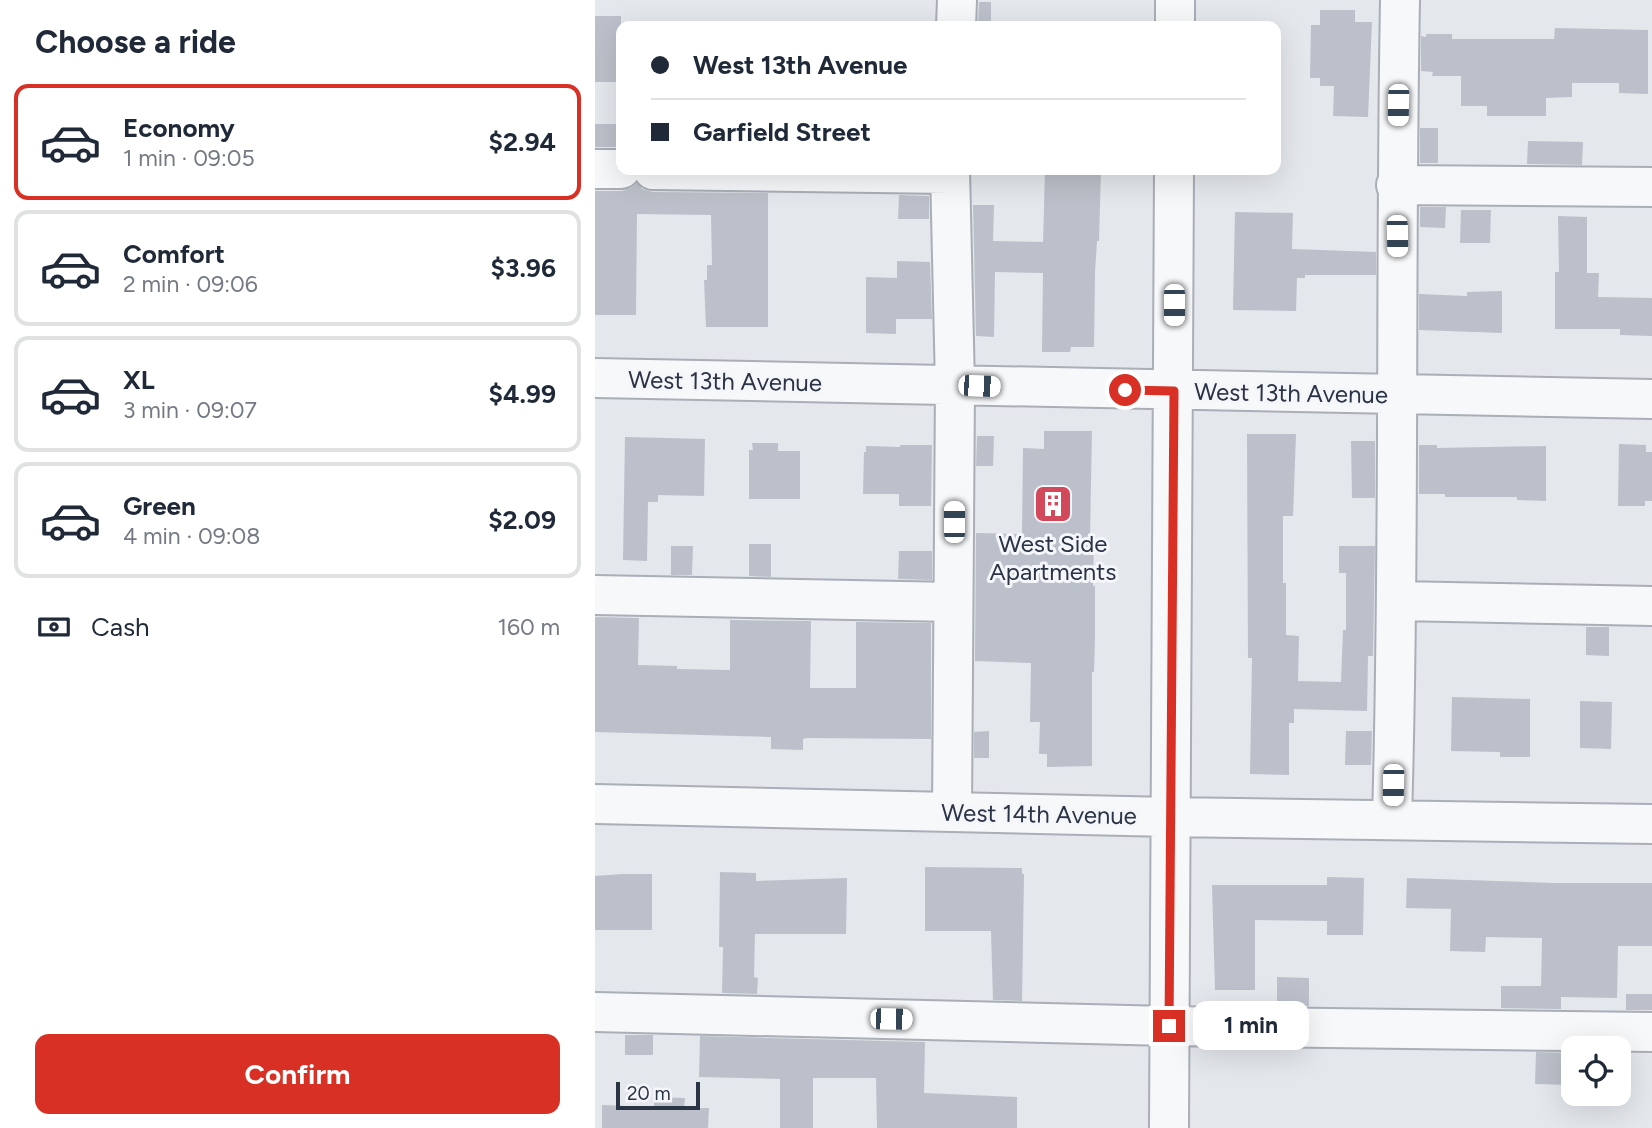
<!DOCTYPE html>
<meta charset="utf-8">
<style>
:root{--surface:#fff;--page:#f2f2f3;--text:#1f2937;--muted:#747a83;--line:#e0e1e3;--accent:#d93025}
body{margin:0;font-family:Figtree,sans-serif;background:var(--page);color:var(--text);height:100vh;display:flex;flex-direction:column;font-size:26px;white-space:nowrap}
*{box-sizing:border-box;margin:0}
p{font-size:23px;color:var(--muted)}
.icon{flex:none;width:38px;height:38px;fill:none;stroke:currentColor;stroke-width:2;stroke-linecap:round;stroke-linejoin:round}
.map{position:relative;flex:1;overflow:hidden}
.sheet{display:flex;flex-direction:column;background:var(--surface);width:595px}
.sheet>*{flex:none}
.guide{position:absolute;left:21px;top:21px;width:665px;height:154px;border-radius:14px;box-shadow:0 7px 28px #0002;display:grid;align-content:center;height:154px;padding:0 35px;background:var(--surface)}
.controls{position:absolute;left:966px;top:1036px;display:grid;gap:14px}
.controls a{display:grid;place-items:center;width:70px;height:70px;border-radius:14px;background:var(--surface);box-shadow:0 7px 28px #0002;font-size:35px}
.scale{position:absolute;left:21px;bottom:18px;width:84px;box-sizing:border-box;padding-left:7px;border:4px solid #2b3445;border-top:0;font-size:19px;line-height:24px;white-space:nowrap;color:#2b3445;-webkit-text-stroke:5px #f4f6f9;paint-order:stroke}
.end{position:absolute;width:32px;height:32px;margin:-16px;border:9px solid #d93025;background:#fff;box-shadow:0 0 0 4px #fff}
.from{border-radius:50%}
.bubble{position:absolute;height:49px;border-radius:14px;background:var(--surface);box-shadow:0 7px 28px #0002;font-size:23px;font-weight:700;line-height:49px;text-align:center}
.car{position:absolute;width:21px;height:42px;margin:-21px -10px;border-radius:9px;box-shadow:0 0 5px 2px #0007;background:linear-gradient(#fff 24%,#345 0 40%,#fff 0 76%,#345 0 86%,#fff 0)}
.guide b{display:flex;align-items:center;gap:24px;height:66px;font-size:26px}
.guide b+b{border-top:2px solid var(--line)}
.guide i{width:18px;height:18px;background:var(--text)}
ul{padding:0;list-style:none}
li{display:flex;align-items:center;gap:21px;height:116px;margin:0 14px 10px;padding:0 21px;border:4px solid var(--line);border-radius:14px}
li div{flex:1}
li b{display:block;font-size:26px}
li em{font-style:normal;font-weight:700}
li.on{border-color:var(--accent)}
li>.icon{width:63px;height:63px;stroke-width:1.5}
h2{padding:0 35px;font-size:32px;line-height:84px}
.pay{display:flex;align-items:center;gap:18px;height:77px;padding:0 35px;font-size:26px}
.pay p{margin-inline-start:auto}
.button{display:flex;gap:14px;margin-top:auto;padding:14px 35px}
.button a{flex:1;height:80px;border-radius:14px;background:var(--accent);color:#fff;font-size:28px;font-weight:700;line-height:80px;text-align:center}
main{display:flex;flex:1;min-height:0}
.map>svg:first-child{display:block}
</style>
<main>
<section class="sheet">
<h2>Choose a ride</h2>
<ul>
<li class="on"><svg class="icon" aria-label="car" viewBox="0 0 24 24"><path d="M5 17H2v-5l4-1 3-4h7l3 4 3 1v5h-3M9 17h6M6 11h13"/><circle cx="7" cy="17" r="2"/><circle cx="17" cy="17" r="2"/></svg><div><b>Economy</b><p>1 min · 09:05</p></div><em>$2.94</em></li>
<li><svg class="icon" aria-label="car" viewBox="0 0 24 24"><path d="M5 17H2v-5l4-1 3-4h7l3 4 3 1v5h-3M9 17h6M6 11h13"/><circle cx="7" cy="17" r="2"/><circle cx="17" cy="17" r="2"/></svg><div><b>Comfort</b><p>2 min · 09:06</p></div><em>$3.96</em></li>
<li><svg class="icon" aria-label="car" viewBox="0 0 24 24"><path d="M5 17H2v-5l4-1 3-4h7l3 4 3 1v5h-3M9 17h6M6 11h13"/><circle cx="7" cy="17" r="2"/><circle cx="17" cy="17" r="2"/></svg><div><b>XL</b><p>3 min · 09:07</p></div><em>$4.99</em></li>
<li><svg class="icon" aria-label="car" viewBox="0 0 24 24"><path d="M5 17H2v-5l4-1 3-4h7l3 4 3 1v5h-3M9 17h6M6 11h13"/><circle cx="7" cy="17" r="2"/><circle cx="17" cy="17" r="2"/></svg><div><b>Green</b><p>4 min · 09:08</p></div><em>$2.09</em></li>
</ul>
<div class="pay"><svg class="icon" aria-label="cash" viewBox="0 0 24 24"><path d="M3 7h18v10H3z"/><circle cx="12" cy="12" r="2"/></svg>Cash<p>160 m</p></div>
<div class="button"><a>Confirm</a></div>
</section>
<div class="map">
<svg width="1057" height="1128" viewBox="0 0 1057 1128">
<rect width="100%" height="100%" fill="#e4e7ec"/>
<path fill="#bbc0ca" d="M384,2h12v24h-13z
M725,10h35v12h17l-4,95 -35,-1 1,-30h-14v-8h-10l1,-53h9z
M0,16h26v66h-26z
M960,28l93,2v64l-29,-1v-10h-47v14l-26,1v18h-59v-10h-26v-30h-29l1,-4 -12,-1v-35l5,1v-3h26v5h102z
M0,124h26v23h-26z
M825,128h18v35h-18z
M933,141l55,1 -1,23 -55,-1z
M450,170h56l-2,71h-2l-2,31 -1,75h-23l-1,5h-28l1,-79 -48,-1 -1,65 -18,-1 -3,-131h21l-1,36 50,1z
M42,183l5,6 11,3 115,1v134h-62l-2,-47h3v-15h5l-1,-50 -74,-1 -1,101h-41v-124h27l9,-3z
M304,195l30,1v23h-31z
M825,207h26l-1,21 -25,-1z
M866,210h30l-1,33h-30z
M640,212l58,1 -1,36 84,3v23h-71v3h-8l-1,33 -63,-1z
M963,216l29,1v56h12l-1,24 54,1v38l-32,-1v-6h-65v-57h4z
M302,261l33,1 2,57h-36v15l-30,-1v-56l31,1z
M907,291v42l-83,-3v-36l48,2v-4z
M449,431h48l-2,106h4l-1,49h2v50l-1,36h-2v94l-45,1v-13h-8l1,-32h-10l1,-59 -56,-2 1,-128 46,1 1,-86 21,1z
M652,434h49l-3,82h-10v67h3v52l13,1 -1,45 43,1 2,-52h3v-57h-7v-27h36l-2,110h-5l-1,55 -73,-2v14h-5v52l-39,-1 2,-116h-4z
M382,436h17l-1,30h-17z
M30,437l80,2 -1,57 -46,-1v7h-10l-1,59 -24,-1z
M756,441h24v57h-23z
M157,443h26v8h22v48h-51v-49h4z
M1024,444l27,1v7h6v49h-7v5h-27z
M305,445h32l-1,61h-32v-12h-36l1,-42h2v-6l34,1z
M824,445h18v3l109,-2v55l-29,-1v-3h-72v-3h-26z
M154,544h22v33l-22,-1z
M76,546h22l-1,29h-21z
M304,551h33v29l-34,-1z
M0,617l44,1 -1,47 39,1v3l53,1v-50l81,1 -1,67h46v-66l75,1v116l-125,-1 -3,1v11l-32,-1v-12l-176,-5z
M991,627h23v29l-23,-1z
M857,697l78,2v58h-30v-5l-49,-1z
M985,701l32,1 -1,47 -31,-1z
M394,731v27h-15v-26z
M751,731h26l-1,34h-26z
M330,867l97,1v6h2l-2,127 -29,-1 -2,-69h-66z
M125,872l36,1v8l91,-3 -1,56h-91l-1,43 4,1 -1,16 -35,-1 1,-46h-4z
M28,874h29v56h-57v-54z
M732,877l37,1 -1,57h-36v-14l-72,-1v70h-40l-3,-105h115z
M812,878l147,5h98v63h-34l-1,52 -56,-1v12l-60,-1v-22h40l1,-48 -56,-1 -1,15 -35,-1 1,-42 -45,-1z
M682,977l32,1v28l-32,-1z
M1031,994h26v16h-26z
M30,1035h28v20h-28z
M105,1036l225,6 -1,51 93,4v31h-140l-1,-50h-63v50h-33v-49l-81,-2z
M941,1052l37,1 -1,32 -37,-1z
M59,1097l31,1 -1,10h25l-1,20h-106v-23l52,2z"/>
<g fill="none" stroke-linecap="round" stroke-linejoin="round">
<defs>
<path id="minor" d="M361,26l1,-26
M580,26v-26
M0,169h26
M58,170l297,4
M355,170l5,216 -3,426
M801,185l256,2
M0,378l1057,21
M0,595l358,7
M802,601l255,5
M0,804l575,13 482,7
M797,819c8,-273 3,-546 8,-819
M0,1012l574,14 483,6
M574,1128l5,-958"/>
</defs>
<use href="#minor" stroke="#a9aeb7" stroke-width="42"/>
<use href="#minor" stroke="#f7f8fa" stroke-width="38"/>
</g>
<g fill="none" stroke-linecap="round" stroke-linejoin="round">
<path stroke="#d93025" stroke-width="9" d="M530,390l49,1 -5,635"/>
</g>
<defs>
<symbol id="building-square" viewBox="-11 -11 22 22"><rect x="-9" y="-9" width="18" height="18" rx="4" fill="#d1495b" stroke="#f4f6f9"/><path d="M-4-6H4V6H1V3H-1V6H-4ZM-2.5-4.3h1.7v1.8h-1.7ZM.8-4.3h1.7v1.8H.8ZM-2.5-1h1.7V.8h-1.7ZM.8-1h1.7V.8H.8Z" fill="#fff"/></symbol>
</defs>
<g fill-rule="evenodd">
<use href="#building-square" x="436" y="482" width="44" height="44"/>
</g>
<g text-anchor="middle" dominant-baseline="central" stroke-width="6" stroke-linejoin="round" paint-order="stroke">
<g font-size="24" fill="#2b3445" stroke="#f4f6f9">
<text transform="translate(130 381) rotate(1)">West 13th Avenue</text>
<text transform="translate(696 393) rotate(1)">West 13th Avenue</text>
<text transform="translate(444 814) rotate(1)">West 14th Avenue</text>
</g>
<g font-size="24" fill="#2b3445" stroke="#f4f6f9">
<text x="458" y="543">West Side<tspan x="458" dy="28">Apartments</tspan></text>
</g>
</g>
</svg>
<div class="controls">
<a><svg class="icon" aria-label="locate" viewBox="0 0 24 24"><circle cx="12" cy="12" r="6"/><path d="M12 2v4M12 18v4M2 12h4M18 12h4"/></svg></a>
</div>
<div class="scale">20 m</div>
<i class="end from" style="left:530px;top:390px"></i>
<i class="end" style="left:574px;top:1026px"></i>
<div class="bubble" style="left:598px;top:1001px;width:116px">1 min</div>
<i class="car" style="left:803px;top:105px;rotate:181deg"></i>
<i class="car" style="left:802px;top:236px;rotate:179deg"></i>
<i class="car" style="left:579px;top:305px;rotate:180deg"></i>
<i class="car" style="left:384px;top:386px;rotate:92deg"></i>
<i class="car" style="left:359px;top:522px;rotate:0deg"></i>
<i class="car" style="left:798px;top:785px;rotate:181deg"></i>
<i class="car" style="left:296px;top:1019px;rotate:91deg"></i>
<div class="guide">
<b><i class="from"></i>West 13th Avenue</b>
<b><i></i>Garfield Street</b>
</div>
</div>
</main>
